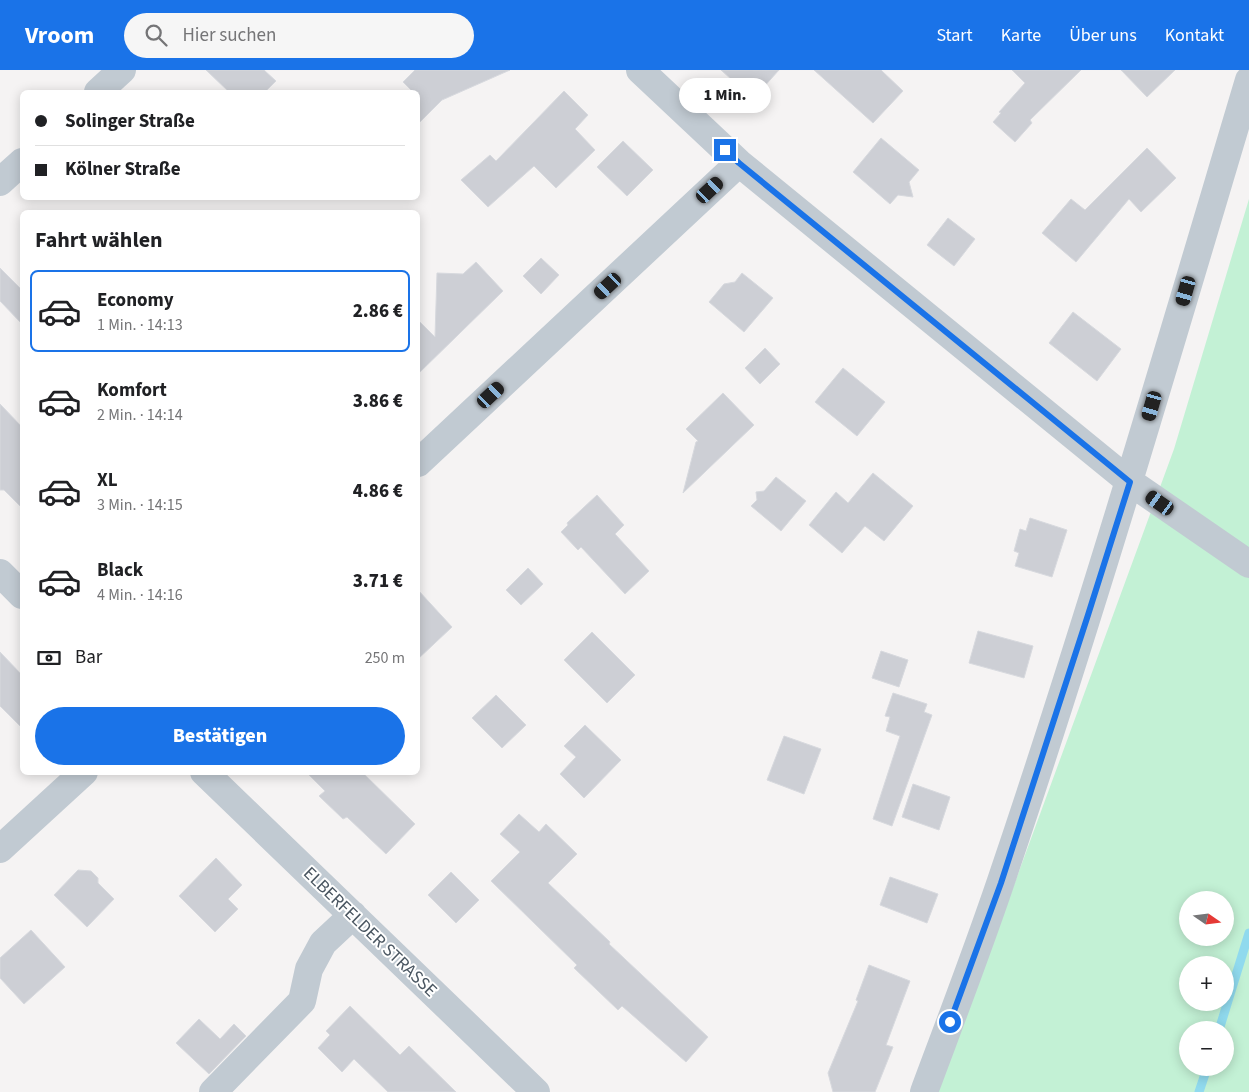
<!DOCTYPE html>
<html lang="de">
<meta charset="utf-8">
<style>
:root{--surface:#fff;--page:#f6f6f6;--text:#202124;--muted:#757577;--line:#e0e0e0;--accent:#1a73e8}
body{margin:0;font-family:"Source Sans 3",sans-serif;background:var(--page);color:var(--text);height:100vh;display:flex;flex-direction:column;font-size:19px;white-space:nowrap}
*{box-sizing:border-box;margin:0}
p{font-size:16px;color:var(--muted)}
.icon{flex:none;width:28px;height:28px;fill:none;stroke:currentColor;stroke-width:2;stroke-linecap:round;stroke-linejoin:round}
.map{position:relative;flex:1;overflow:hidden}
.sheet{position:absolute;left:20px;top:140px;width:400px;height:565px;display:flex;flex-direction:column;background:var(--surface);border-radius:8px;box-shadow:0 2px 12px #0003}
.sheet>*{flex:none}
.hud{position:absolute;left:20px;top:20px;width:400px;height:110px;border-radius:8px;box-shadow:0 2px 12px #0003;display:grid;align-content:center;height:110px;padding:0 15px;background:var(--surface)}
.needle{width:32px;rotate:104deg}
.controls{position:absolute;left:1179px;top:821px;display:grid;gap:10px}
.controls a{display:grid;place-items:center;width:55px;height:55px;border-radius:50%;background:var(--surface);box-shadow:0 2px 12px #0003;font-size:25px}
.end{position:absolute;width:22px;height:22px;margin:-11px;border:6px solid #1a73e8;background:#fff;box-shadow:0 0 0 2px #fff}
.from{border-radius:50%}
.bubble{position:absolute;height:35px;border-radius:18px;background:var(--surface);box-shadow:0 2px 12px #0003;font-size:16px;font-weight:800;line-height:35px;text-align:center}
.car{position:absolute;width:15px;height:30px;margin:-15px -8px;border-radius:6px;box-shadow:0 0 4px 1px #0007;background:linear-gradient(#222 24%,#8ab4d8 0 40%,#222 0 76%,#8ab4d8 0 86%,#222 0)}
.hud b{display:flex;align-items:center;gap:18px;height:48px;font-size:19px}
.hud b+b{border-top:1px solid var(--line)}
.hud i{width:12px;height:12px;background:var(--text)}
ul{padding:0;list-style:none}
li{display:flex;align-items:center;gap:15px;height:82px;margin:0 10px 8px;padding:0 5px;border:2px solid transparent;border-radius:8px}
li div{flex:1}
li b{display:block;font-size:19px}
li em{font-style:normal;font-weight:800}
li.active{border-color:var(--accent)}
li>.icon{width:45px;height:45px;stroke-width:1.5}
h2{padding:0 15px;font-size:22px;line-height:60px}
.pay{display:flex;align-items:center;gap:12px;height:55px;padding:0 15px;font-size:19px}
.pay p{margin-inline-start:auto}
.action{display:flex;gap:10px;margin-top:auto;padding:10px 15px}
.action a{flex:1;height:58px;border-radius:30px;background:var(--accent);color:#fff;font-size:20px;font-weight:800;line-height:58px;text-align:center}
header{display:flex;align-items:center;gap:30px;box-sizing:border-box;height:70px;padding:0 25px;background:var(--accent);color:#fff}
header strong{font-size:24px}
nav{display:flex;gap:28px;margin-inline-start:auto;font-size:18px}
.search{width:350px;height:45px;background:var(--page);display:flex;align-items:center;gap:12px;box-sizing:border-box;padding:0 18px;border-radius:28px;color:var(--muted);font-size:19px}
.map>svg:first-child{display:block}
</style>
<header>
<strong>Vroom</strong>
<div class="search"><svg class="icon" aria-label="search" viewBox="0 0 24 24"><circle cx="10" cy="10" r="6"/><path d="M15 15l6 6"/></svg>Hier suchen</div>
<nav><a>Start</a><a>Karte</a><a>Über uns</a><a>Kontakt</a></nav>
</header>
<div class="map">
<svg width="1249" height="1022" viewBox="0 0 1249 1022">
<rect width="100%" height="100%" fill="#f5f3f3"/>
<path fill="#c3f1d5" fill-rule="evenodd" d="M1249,129v893h-311l236,-643zM1188,830h37v38h-37zM1188,895h37v37h-37zM1188,960h37v38h-37z"/>
<g fill="none" stroke-linecap="round" stroke-linejoin="round">
<path stroke="#90daee" stroke-width="9" d="M1219,960l30,-97
M1199,1022l8,-24"/>
</g>
<path fill="#cdcfd5" stroke="#d7d9de" d="M206,0h58l12,11 -11,11h-36z
M415,0h95l-68,30 -24,24v-32h-5l-10,-10z
M721,0h58l-26,29z
M814,0h67l22,21 -30,32z
M1012,0h69l-51,50 2,3 -17,19 -22,-20 8,-9 -2,-1 26,-29z
M1121,0h54l-28,27z
M564,21l24,24 -13,14 20,21 -39,38 -22,-22 -46,41 -27,-27 29,-25 6,6z
M881,68l38,32 -10,12 4,15 -15,-2 -8,9 -37,-32z
M623,71l30,29 -26,26 -30,-29z
M1147,78l29,30 -35,34 -12,-13 -53,63 -34,-29 29,-34 14,11z
M948,148l27,21 -21,27 -27,-21z
M541,188l18,17 -18,19 -18,-18z
M476,192l27,29 -85,83v-54l17,17 2,-64 26,1z
M0,198l22,22v34l-22,-23z
M742,203l31,25 -29,34 -35,-30 15,-18 11,-2z
M1073,242l48,37 -24,32 -48,-38z
M765,278l15,16 -20,20 -15,-16z
M843,298l42,34 -28,34 -42,-34z
M723,323l31,32 -71,68 13,-51 2,-1 -12,-12z
M0,334l22,23v81l-18,-18h-4z
M873,403l40,33 -29,35 -19,-15 -23,27 -33,-28 27,-33 12,11z
M776,407l30,24 -25,30 -30,-25 6,-6 -1,-8 8,-1z
M597,425l27,30 -9,9 34,37 -24,23 -44,-47 -3,3 -17,-18 7,-7 -1,-2z
M1030,448l37,12 -15,47 -37,-11 4,-13 -5,-2 6,-22 6,2z
M528,498l15,16 -22,21 -15,-15z
M418,520l34,37 -34,32z
M978,561l55,15 -9,32 -55,-15z
M592,562l43,43 -28,28 -43,-43z
M881,581l27,9 -9,27 -27,-9z
M0,582l22,23v53l-22,-22z
M893,623l34,11 -3,8 8,3 -40,111 -19,-7 27,-83 -14,-5 4,-14 -5,-1z
M496,625l30,30 -24,23 -30,-30z
M585,655l36,35 -37,38 -24,-24 16,-17 -12,-11z
M784,666l37,13 -17,45 -37,-14z
M306,702h56l53,52 -29,30 -39,-37 -4,2 -24,-23 6,-5z
M913,714l37,13 -11,33 -37,-13z
M519,744l20,18 7,-8 31,30 -29,29 62,59 -1,2 99,93 -22,25 -64,-56 -4,4 -44,-42 3,-3 -86,-84 29,-29 -20,-18z
M216,788l26,27 -14,14 10,10 -23,23 -36,-36z
M78,800l13,1 7,7v5l16,16 -27,28 -33,-32z
M451,802l28,28 -23,23 -28,-28z
M890,807l48,17 -11,29 -47,-18z
M31,860l34,37 -41,37 -24,-26v-20z
M869,895l41,16 -24,64 7,2 -18,45h-42l-5,-19 30,-72 -2,-1z
M350,936l50,49 9,-9 47,46h-68l-34,-33 -12,13 -24,-24 12,-13 -4,-4z
M199,949l21,20 14,-15 12,12 -37,38 -33,-31z"/>
<g fill="none" stroke-linecap="round" stroke-linejoin="round">
<path stroke="#c1cad2" stroke-width="28" d="M640,0l99,93 391,319 119,82
M98,22l24,-22
M0,112l22,-20
M418,393l321,-300
M0,503l22,22
M204,702l332,320
M0,779l84,-77
M213,1022l89,-91 7,-32 14,-26 30,-28
M924,1022c26,-70 53,-140 77,-211 90,-265 168,-533 248,-801"/>
</g>
<g fill="none" stroke-linecap="round" stroke-linejoin="round">
<path stroke="#1a73e8" stroke-width="6" d="M725,80l14,13 391,319 -42,133 -87,268 -51,139"/>
</g>
<g text-anchor="middle" dominant-baseline="central" stroke-width="4" stroke-linejoin="round" paint-order="stroke">
<g font-size="18" fill="#4a5661" stroke="#fff">
<text transform="translate(370 862) rotate(44)">ELBERFELDER STRASSE</text>
</g>
</g>
</svg>
<div class="controls">
<a><svg class="needle" viewBox="-14 -14 28 28"><path d="M0-13l5 13h-10z" fill="#e53935"/><path d="M0 13l5-13h-10z" fill="#757577"/></svg></a>
<a>+</a>
<a>−</a>
</div>
<i class="end from" style="left:950px;top:952px"></i>
<i class="end" style="left:725px;top:80px"></i>
<div class="bubble" style="left:679px;top:8px;width:92px">1 Min.</div>
<i class="car" style="left:710px;top:120px;rotate:47deg"></i>
<i class="car" style="left:608px;top:216px;rotate:227deg"></i>
<i class="car" style="left:1186px;top:221px;rotate:196deg"></i>
<i class="car" style="left:491px;top:325px;rotate:47deg"></i>
<i class="car" style="left:1152px;top:336px;rotate:196deg"></i>
<i class="car" style="left:1160px;top:433px;rotate:305deg"></i>
<div class="hud">
<b><i class="from"></i>Solinger Straße</b>
<b><i></i>Kölner Straße</b>
</div>
<section class="sheet">
<h2>Fahrt wählen</h2>
<ul>
<li class="active"><svg class="icon" aria-label="car" viewBox="0 0 24 24"><path d="M5 17H2v-5l4-1 3-4h7l3 4 3 1v5h-3M9 17h6M6 11h13"/><circle cx="7" cy="17" r="2"/><circle cx="17" cy="17" r="2"/></svg><div><b>Economy</b><p>1 Min. · 14:13</p></div><em>2.86 €</em></li>
<li><svg class="icon" aria-label="car" viewBox="0 0 24 24"><path d="M5 17H2v-5l4-1 3-4h7l3 4 3 1v5h-3M9 17h6M6 11h13"/><circle cx="7" cy="17" r="2"/><circle cx="17" cy="17" r="2"/></svg><div><b>Komfort</b><p>2 Min. · 14:14</p></div><em>3.86 €</em></li>
<li><svg class="icon" aria-label="car" viewBox="0 0 24 24"><path d="M5 17H2v-5l4-1 3-4h7l3 4 3 1v5h-3M9 17h6M6 11h13"/><circle cx="7" cy="17" r="2"/><circle cx="17" cy="17" r="2"/></svg><div><b>XL</b><p>3 Min. · 14:15</p></div><em>4.86 €</em></li>
<li><svg class="icon" aria-label="car" viewBox="0 0 24 24"><path d="M5 17H2v-5l4-1 3-4h7l3 4 3 1v5h-3M9 17h6M6 11h13"/><circle cx="7" cy="17" r="2"/><circle cx="17" cy="17" r="2"/></svg><div><b>Black</b><p>4 Min. · 14:16</p></div><em>3.71 €</em></li>
</ul>
<div class="pay"><svg class="icon" aria-label="cash" viewBox="0 0 24 24"><path d="M3 7h18v10H3z"/><circle cx="12" cy="12" r="2"/></svg>Bar<p>250 m</p></div>
<div class="action"><a>Bestätigen</a></div>
</section>
</div>
